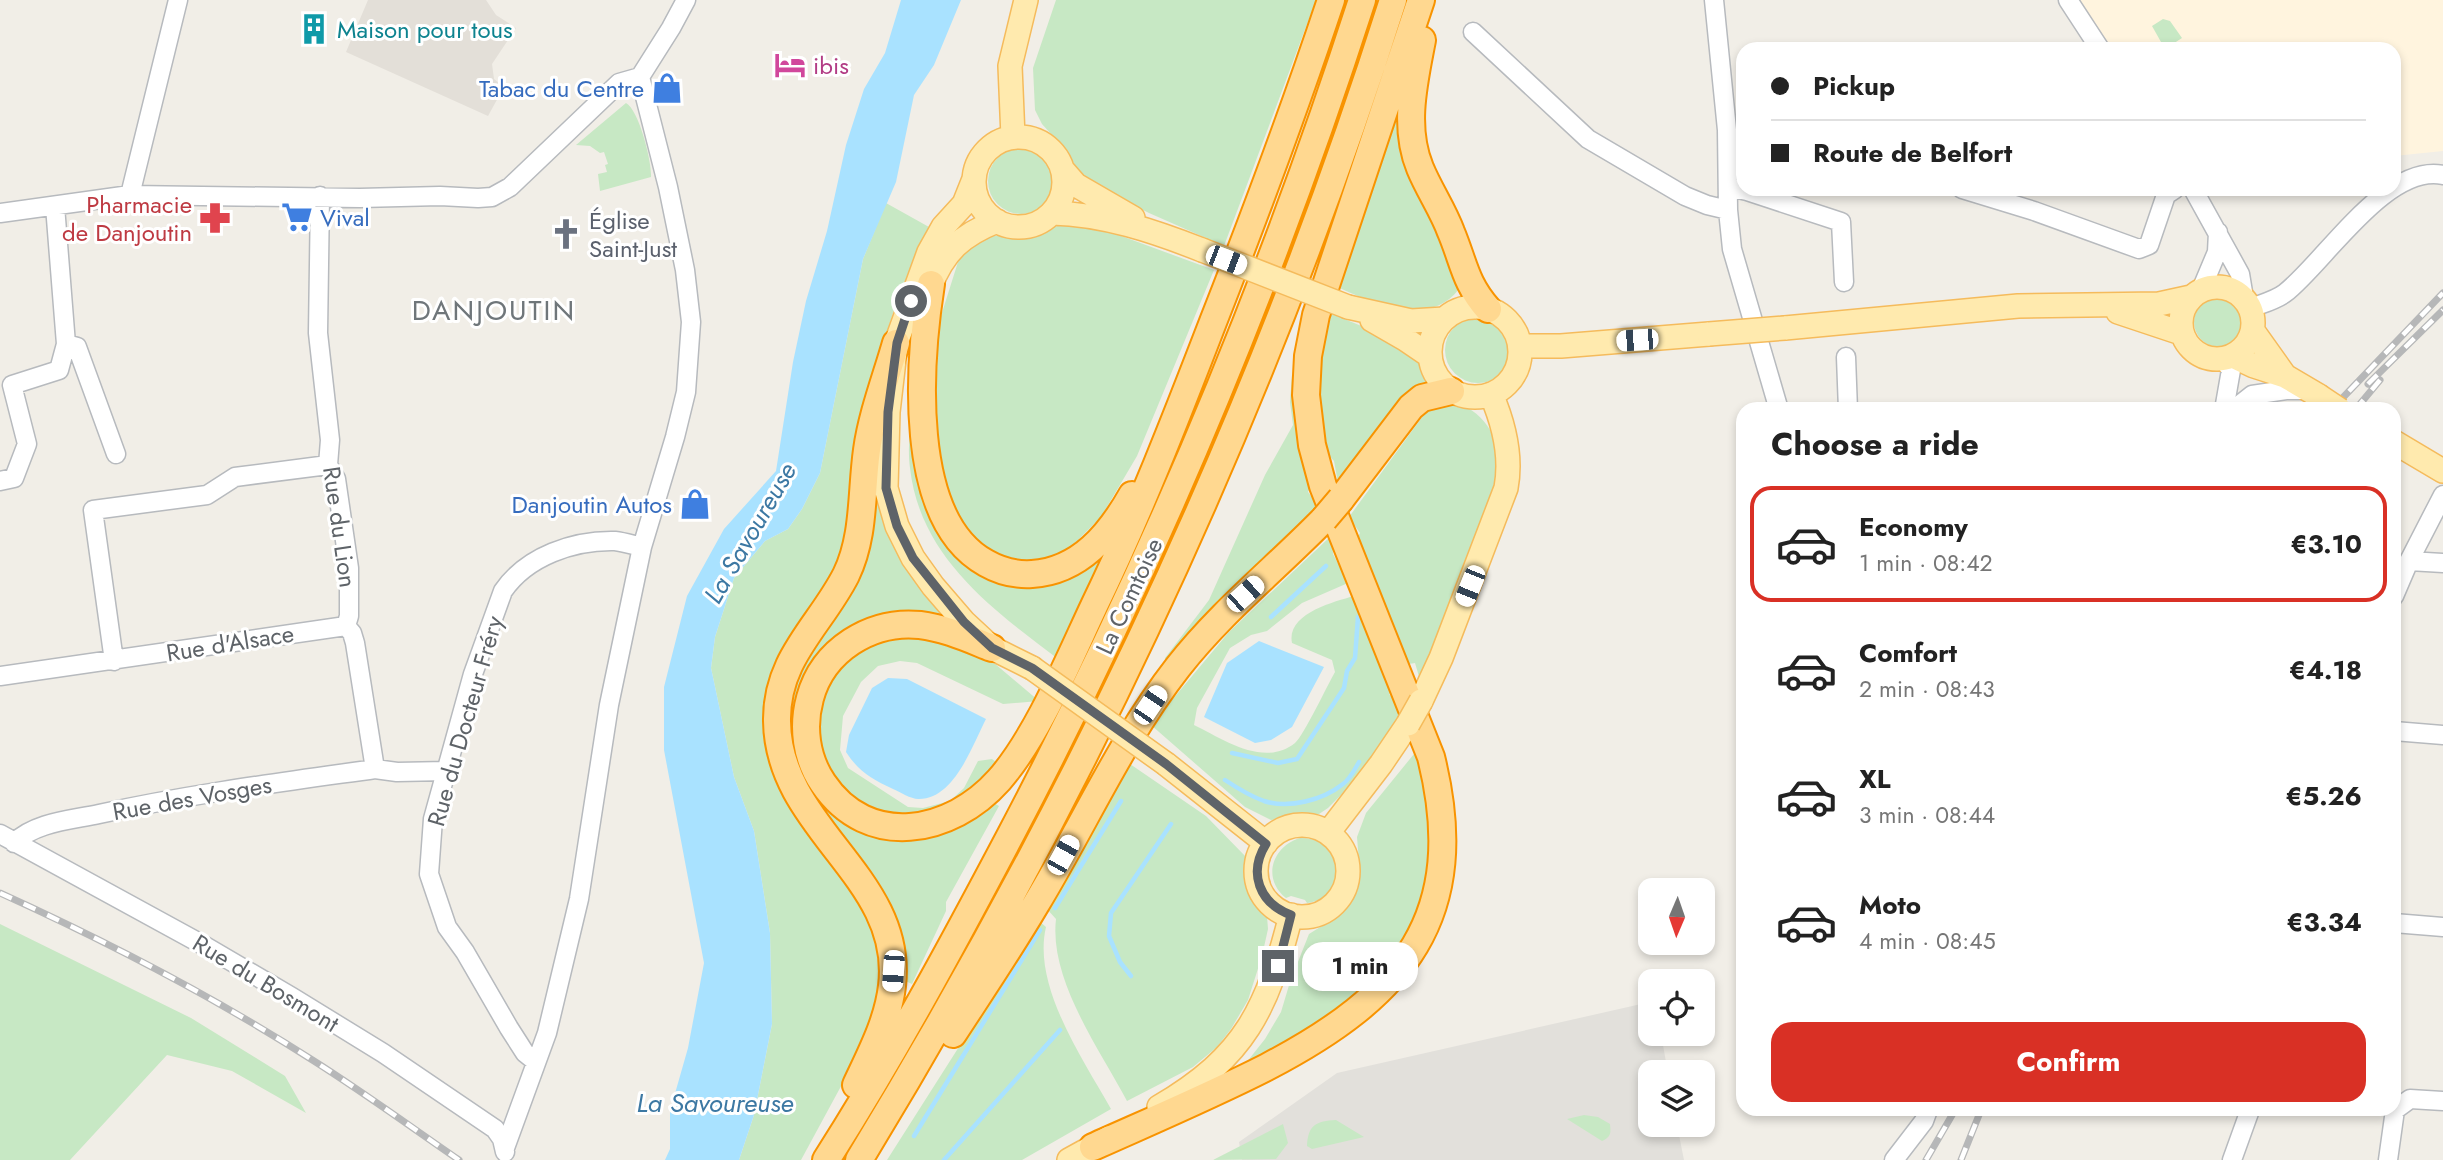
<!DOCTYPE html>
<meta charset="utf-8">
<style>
:root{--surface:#fff;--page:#f6f6f6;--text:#222;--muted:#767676;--line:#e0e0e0;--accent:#d93025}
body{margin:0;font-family:Jost,sans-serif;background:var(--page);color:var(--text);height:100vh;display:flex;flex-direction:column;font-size:26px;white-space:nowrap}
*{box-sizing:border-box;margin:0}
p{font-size:23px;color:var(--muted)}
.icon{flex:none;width:38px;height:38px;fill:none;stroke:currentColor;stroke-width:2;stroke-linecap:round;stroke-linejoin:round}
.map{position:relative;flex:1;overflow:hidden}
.panel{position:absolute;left:1736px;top:402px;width:665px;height:714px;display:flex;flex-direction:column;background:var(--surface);border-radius:21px;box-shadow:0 4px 10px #0003}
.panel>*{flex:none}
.guide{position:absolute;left:1736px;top:42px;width:665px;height:154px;border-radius:21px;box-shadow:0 4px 10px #0003;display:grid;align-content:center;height:154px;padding:0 35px;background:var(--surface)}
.needle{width:46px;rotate:182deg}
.buttons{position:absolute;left:1638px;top:878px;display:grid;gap:14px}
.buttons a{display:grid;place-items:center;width:77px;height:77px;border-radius:14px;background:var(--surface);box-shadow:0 4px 10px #0003;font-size:35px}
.end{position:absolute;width:32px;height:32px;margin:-16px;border:9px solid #5e6368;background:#fff;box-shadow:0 0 0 4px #fff}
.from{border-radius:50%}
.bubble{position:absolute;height:49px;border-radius:21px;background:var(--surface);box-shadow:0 4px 10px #0003;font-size:23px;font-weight:700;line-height:49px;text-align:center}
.car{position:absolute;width:21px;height:42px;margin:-21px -10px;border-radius:9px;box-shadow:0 0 5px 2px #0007;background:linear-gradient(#fff 24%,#345 0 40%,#fff 0 76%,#345 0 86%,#fff 0)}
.guide b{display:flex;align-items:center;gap:24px;height:66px;font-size:26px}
.guide b+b{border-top:2px solid var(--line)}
.guide i{width:18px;height:18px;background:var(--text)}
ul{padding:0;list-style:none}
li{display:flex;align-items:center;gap:21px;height:116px;margin:0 14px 10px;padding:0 21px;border:4px solid transparent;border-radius:21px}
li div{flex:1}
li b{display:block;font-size:26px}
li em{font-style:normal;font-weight:700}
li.selected{border-color:var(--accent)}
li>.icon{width:63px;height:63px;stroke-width:1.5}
h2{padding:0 35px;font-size:32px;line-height:84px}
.primary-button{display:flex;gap:14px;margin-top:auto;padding:14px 35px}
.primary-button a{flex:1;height:80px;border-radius:21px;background:var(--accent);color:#fff;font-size:28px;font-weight:700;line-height:80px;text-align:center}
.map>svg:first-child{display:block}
</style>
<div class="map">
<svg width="2443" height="1160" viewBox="0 0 2443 1160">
<rect width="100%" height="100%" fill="#f1eee7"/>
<path fill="#fff4de" d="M2058,0h385v151l-49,5v-107h-304z"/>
<path fill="#e2e0db" d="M1650,1002v32h11l7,39h-18v52h27l7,35h-442l-3,-18 98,-69z"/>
<path fill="#e3dfd8" d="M368,0h118l10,15 20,13 -24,36 2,15 10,8 -16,29 -142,-64z"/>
<path fill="#c7e8c4" d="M1056,0h260l-92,246 -75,-33 -67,-34 -13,-25 -27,-30 -7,-14 -2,-42z
M2163,19l7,2 12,17 -17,11h-11l-1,-2 8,-5 -9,-16z
M1403,91l29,116 27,82c-31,40 -85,14 -122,-2z
M626,103c13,7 26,59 25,74l-51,14 -2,-17 9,-2 -2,-7 3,-1 -4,-12 -4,1 -10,-7 -14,-1z
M988 181a33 33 0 1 1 66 0a33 33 0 1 1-66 0Z
M886,203l43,24 -29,66 -15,44 -45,229 -72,142 102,209 12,50 -6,42 -17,44 -58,107h-62l15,-45 18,-91 -2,-91 -16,-102 -20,-54 -20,-95 -3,-14 4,-31 19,-59 31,-37 23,-12 14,-20 18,-36 43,-214z
M1071,222l15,1 128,47 -77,186 -36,61 -37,37 -19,8h-31l-18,-7 -39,-32 -19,-68 -6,-83 8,-53 18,-57 8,-12 16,-11 10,-3 36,-1z
M2194 322a25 25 0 1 1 50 0a25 25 0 1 1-50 0Z
M1327,312l64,26 29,17 11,27 -92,106 -5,-27 -9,-10 -7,-45 1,-52z
M1445 350a33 33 0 1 1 66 0a33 33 0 1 1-66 0Z
M1299,372l13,109 -4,11 12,16 -154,159 -1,-9 44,-58 56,-125 28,-50 -3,-23 2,-27z
M912,398l11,71 59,103 113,-13 12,3 -49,97c-66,-50 -138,-102 -148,-191 -3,-22 1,-47 2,-70z
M1449,402c28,3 51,31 49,60 -3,30 -17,60 -27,88 -16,43 -32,87 -51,130l-5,-17 -6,1 -53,-123 4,-8 -11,-16 79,-108z
M881,480l75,143 -124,24 -25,127 100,64c35,0 59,-15 85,-36l7,4 -53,96v9l-34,73 -11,-5 -106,-207 -7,-71 18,-52z
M1332,535l1,19 15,29 -46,20 -35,28 -16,4 -21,13 -33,60 -3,17c29,14 70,43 101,18 8,-6 33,-59 40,-71l-3,-12 -40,-17c-6,-29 41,-41 62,-47l41,95 -6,3 13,12v7l-49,70 -25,25 -9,6 -48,6 -26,-13 -94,-82 78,-93z
M898,634l31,3 59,21 51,43 -36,3 -86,-41 -17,-2 -22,5 -17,16 -18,34 -3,34 8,18 60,39 15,1 27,-7 14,-13 14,-27 14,-2 8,6 -39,39 -39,13h-31l-45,-23 -20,-27 -8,-34 3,-24 7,-23 13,-21 20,-19z
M1418,749l2,23 8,5 8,73 -23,85 -77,86 -90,42 19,-24 16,-27 9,-30 19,-48 32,-20 15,-22 4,-17 -3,-38 9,-24z
M1130,764l76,52 41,42 5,29 15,29 1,13 -6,27 -14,44 -17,29 -14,18 -24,20 -66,34c-28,-53 -78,-121 -71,-182l-10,-11z
M1300,838c46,-1 52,59 7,65l-2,-3 -14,-4 -5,2c-25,-20 -13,-52 14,-60z
M1039,921l7,6c-14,59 37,132 65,182l-89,51h-135z
M0,924l191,94 94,58 21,37 -74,-42 -65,-16 -97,105h-70z
M1584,1115l14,2 12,7c1,9 1,13 -8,17l-35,-22z
M1336,1120l28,17 -52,12 -5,-3c1,-21 9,-25 29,-26z
M1283,1124l5,19 -12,16 -63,1z"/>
<path fill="#a9e2ff" d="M901,0h60l-27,65 -20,30 -18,87 -33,77 -43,214 -18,36 -14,20 -23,12 -31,37 -19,59 -4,31 3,14 20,95 20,54 16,102 2,91 -18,91 -15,45h-74l5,-11v-38l18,-63 16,-85 -40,-213v-63l23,-91 37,-67 52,-58 17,-109 13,-61 21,-70 19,-86 18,-56 21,-36z
M1259,641l65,26 -32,60 -21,13 -16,3 -51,-26 23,-54z
M888,678l19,1 79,40c-14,27 -32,81 -68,80 -7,0 -18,-7 -25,-10 -21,-10 -34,-17 -47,-37l3,-17 23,-47z"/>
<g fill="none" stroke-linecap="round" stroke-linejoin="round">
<path stroke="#a9e2ff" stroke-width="4.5" d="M1271,617l55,-51
M1232,753l46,10 19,-4 47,-71 3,-17 8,-13 3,-41
M1225,780c12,8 25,16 39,21 25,8 59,-1 79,-17 7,-5 12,-15 16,-22
M1055,908l66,-107
M1131,976l-11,-14 -11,-26 2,-23 60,-89
M914,1136l126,-206
M944,1160l116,-130"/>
<defs>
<path id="minor" d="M1714,0l13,130 1,80 4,39 47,161
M2068,0l32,49
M1473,32l115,107 97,57 22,9 21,5
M1728,187l19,4 94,31 3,60
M1962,189l72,22 105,38 10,-4 17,-50 9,-6
M2193,189l47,85 4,24
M130,195l48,-195
M320,196l-2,137 12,107 -2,25 8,14 13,89v48l-3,10
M55,206l11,138 11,3 39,107
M0,213l130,-18 230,3 80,-2 38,2 14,-1 18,-10 109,-104 21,-6 31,-49 15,-28
M2201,290l16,-38 1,-20
M2251,308c10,-4 25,-8 34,-15 39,-30 101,-130 158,-118
M1846,357l2,53
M2223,359l8,11 -7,40
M2233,410l19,-15 34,-5h22
M0,481l14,-3 13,-34 -15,-59 47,-15 7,-26
M2409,561l34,2
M2394,596l15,-35 34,-66
M346,626l6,7 3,10 20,126
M114,661l-21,-151 114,-15 28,-18 93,-12
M0,676l346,-50
M2394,731l49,4
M0,834l205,112 87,51 91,56 112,76 7,10 3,13
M14,843c21,-21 58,-23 85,-29 91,-20 184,-32 276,-45l22,3 49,-1
M2394,923l49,4
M535,1061l-10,-8 -16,-25 -44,-76 -18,-25 -18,-53 4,-55 40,-145 30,-83c24,-35 71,-51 112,-50 9,1 18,4 27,6
M505,1148l42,-115 32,-134 30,-194 33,-158 33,-110 11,-45 5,-70 -6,-52 -17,-83 -28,-110
M1894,1160l30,-39 4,-11
M2232,1160l18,-50
M2388,1160l7,-50 15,-11 33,2"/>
<path id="major" d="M1013,137l-3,-71 16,-66
M974 182a45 45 0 1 1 90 0a45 45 0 1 1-90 0Z
M1062,169l14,16 57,33
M974,179l-10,25 -21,23 -14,25 -33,91 -8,69 -2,76 11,38 16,32 20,28 31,36 28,26 40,20
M1052,213c51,1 102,18 150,37
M2181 323a36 36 0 1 1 72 0a36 36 0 1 1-72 0Z
M930,287c14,-36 32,-52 67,-66
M1430 352a45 45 0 1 1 90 0a45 45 0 1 1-90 0Z
M1348,307l63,14 33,-2
M2118,312l63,21
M1372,320l33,19 25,17
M1785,328l233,-22 141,-2 32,-7
M2253,331l32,45
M1520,346h41l148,-12
M2233,356l21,10 31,10 34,20
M2394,442l49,29
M1421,701l20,-43 65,-170c6,-32 -2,-64 -15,-94
M1166,764l100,79
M1256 871a46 46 0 1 1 92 0a46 46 0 1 1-92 0Z
M1328,833l53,-69 27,-40
M1159,1107c87,-51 108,-98 132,-192
M1069,1160l40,-22"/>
<path id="highway" d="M1422,40c-8,42 -19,87 -2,128 9,22 23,42 31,64 13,31 14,51 37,77
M931,284c-12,76 -25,235 55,279 14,8 30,12 46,11 48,-3 78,-40 100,-79
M1341,499l70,-92 11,-9 29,-7
M992,648c-23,-9 -47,-20 -72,-23 -49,-5 -97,25 -110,73 -8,29 -4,60 13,85 45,67 128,51 176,-3 38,-43 70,-121 95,-174 45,-93 82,-188 119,-284 42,-107 82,-214 118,-322
M953,1034c28,-43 57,-86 83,-130 48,-79 85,-164 142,-237 43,-55 97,-98 146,-148
M856,1085c15,-32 32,-64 36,-99 13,-109 -114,-156 -115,-265 -1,-63 43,-95 69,-146 19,-39 15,-83 21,-125 5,-36 19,-72 29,-107
M1093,1147c58,-26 117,-51 174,-80 136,-71 204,-150 164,-310l-108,-271 -11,-41 -6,-50 2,-39 8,-41 105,-315
M826,1160c67,-105 126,-214 184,-324 141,-268 259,-548 352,-836
M859,1160c222,-364 405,-753 534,-1160"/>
</defs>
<use href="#minor" stroke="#b7babe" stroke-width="21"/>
<use href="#major" stroke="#f5bb5c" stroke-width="26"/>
<use href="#highway" stroke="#f89300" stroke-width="30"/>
<use href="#minor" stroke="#fff" stroke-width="18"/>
<use href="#major" stroke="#ffeaae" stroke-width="23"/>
<use href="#highway" stroke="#ffd890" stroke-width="26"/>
<defs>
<path id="rail" d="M2368,384l75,-74
M2331,410l112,-117
M2355,410l25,-30
M0,893c108,49 214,104 314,168 49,31 97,66 145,99
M1926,1160l29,-50
M1961,1160l20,-50"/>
</defs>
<use href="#rail" stroke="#b6b7b8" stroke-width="7"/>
<use href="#rail" stroke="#fff" stroke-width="4.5" stroke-dasharray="13" stroke-linecap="butt"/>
<defs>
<path id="major-bridge" d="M1202,250l146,57
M1709,334l76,-6
M2319,396l21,14
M1032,668l134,96
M1408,724l13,-23"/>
<path id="highway-bridge" d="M1324,519l17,-20"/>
</defs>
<use href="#major-bridge" stroke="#f5bb5c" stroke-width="26" stroke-linecap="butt"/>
<use href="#highway-bridge" stroke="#f89300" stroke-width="30" stroke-linecap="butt"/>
<use href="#major-bridge" stroke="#ffeaae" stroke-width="23"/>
<use href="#highway-bridge" stroke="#ffd890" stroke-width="26"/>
</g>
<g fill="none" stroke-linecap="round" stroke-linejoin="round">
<path stroke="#5e6368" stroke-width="9" d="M911,301l-14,42 -9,69 -2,76 11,38 16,32 51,64 28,26 40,20 134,96 100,80c-18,29 -7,59 25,71l-13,51"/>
</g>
<defs>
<symbol id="building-bare" viewBox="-9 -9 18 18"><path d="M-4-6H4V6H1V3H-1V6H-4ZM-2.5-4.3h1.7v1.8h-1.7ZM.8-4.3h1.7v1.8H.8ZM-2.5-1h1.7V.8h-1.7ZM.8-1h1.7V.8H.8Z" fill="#0f9aa8" stroke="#fff" stroke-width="2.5" paint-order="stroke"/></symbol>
<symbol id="hotel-bare" viewBox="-9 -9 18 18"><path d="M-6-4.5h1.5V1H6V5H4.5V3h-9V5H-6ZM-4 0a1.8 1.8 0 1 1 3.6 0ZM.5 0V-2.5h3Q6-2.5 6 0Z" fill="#d1479c" stroke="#fff" stroke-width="2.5" paint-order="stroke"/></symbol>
<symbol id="shop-bare" viewBox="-9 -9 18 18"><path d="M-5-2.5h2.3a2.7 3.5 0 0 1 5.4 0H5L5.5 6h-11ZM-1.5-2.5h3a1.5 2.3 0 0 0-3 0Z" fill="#3f7fe0" stroke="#fff" stroke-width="2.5" paint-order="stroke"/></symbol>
<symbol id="supermarket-bare" viewBox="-9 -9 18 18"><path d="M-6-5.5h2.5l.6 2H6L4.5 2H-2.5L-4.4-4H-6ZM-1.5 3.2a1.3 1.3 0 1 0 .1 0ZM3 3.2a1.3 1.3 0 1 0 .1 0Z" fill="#3f7fe0" stroke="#fff" stroke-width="2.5" paint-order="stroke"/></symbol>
<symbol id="pharmacy-bare" viewBox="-9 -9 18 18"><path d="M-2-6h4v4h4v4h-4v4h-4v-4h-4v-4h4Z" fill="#e0444e" stroke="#fff" stroke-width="2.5" paint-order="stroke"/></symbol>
<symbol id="church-bare" viewBox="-9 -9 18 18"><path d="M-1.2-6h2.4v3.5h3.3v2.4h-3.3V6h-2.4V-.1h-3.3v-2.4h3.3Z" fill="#6b7280" stroke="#fff" stroke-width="2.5" paint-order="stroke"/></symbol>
</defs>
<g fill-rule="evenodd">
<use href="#building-bare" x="292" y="7" width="44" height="44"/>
<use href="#hotel-bare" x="768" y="43" width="44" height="44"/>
<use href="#shop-bare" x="645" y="66" width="44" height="44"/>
<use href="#supermarket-bare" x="275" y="195" width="44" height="44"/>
<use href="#pharmacy-bare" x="193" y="196" width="44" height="44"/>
<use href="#church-bare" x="544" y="212" width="44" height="44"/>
<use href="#shop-bare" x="673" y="482" width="44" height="44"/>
</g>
<g text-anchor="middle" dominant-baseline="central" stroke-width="6" stroke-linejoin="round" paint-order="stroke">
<g font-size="24" fill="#0d838f" stroke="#fff" text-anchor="start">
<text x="337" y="29">Maison pour tous</text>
</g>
<g font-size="24" fill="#b23c85" stroke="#fff" text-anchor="start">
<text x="813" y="65">ibis</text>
</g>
<g font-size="24" fill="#366cbe" stroke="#fff" text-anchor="end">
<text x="644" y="88">Tabac du Centre</text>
<text x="320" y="217" text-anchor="start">Vival</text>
<text x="672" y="504">Danjoutin Autos</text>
</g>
<g font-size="24" fill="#be3a42" stroke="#fff" text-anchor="end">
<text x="192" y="204">Pharmacie<tspan x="192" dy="28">de Danjoutin</tspan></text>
</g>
<g font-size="24" fill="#5b616d" stroke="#fff" text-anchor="start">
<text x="589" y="220">Église<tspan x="589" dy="28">Saint-Just</tspan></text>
</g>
<g font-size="24" fill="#5e6368" stroke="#fff">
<text transform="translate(340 527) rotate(82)">Rue du Lion</text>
<text transform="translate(1129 596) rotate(-65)">La Comtoise</text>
<text transform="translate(230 643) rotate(-9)">Rue d'Alsace</text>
<text transform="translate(465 721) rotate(-74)">Rue du Docteur Fréry</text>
<text transform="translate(192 798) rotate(-10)">Rue des Vosges</text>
<text transform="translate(266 983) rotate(31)">Rue du Bosmont</text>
</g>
<g font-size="26" font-style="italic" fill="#3c78a3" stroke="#fff">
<text transform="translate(750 533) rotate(-60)">La Savoureuse</text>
<text x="715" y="1103">La Savoureuse</text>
</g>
<g font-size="28" letter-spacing="2" fill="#6f767a" stroke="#fff">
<text x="494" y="310">DANJOUTIN</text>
</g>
</g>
</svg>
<div class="buttons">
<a><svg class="needle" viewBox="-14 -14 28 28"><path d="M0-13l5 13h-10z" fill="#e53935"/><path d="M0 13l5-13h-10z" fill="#767676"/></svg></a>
<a><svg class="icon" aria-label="locate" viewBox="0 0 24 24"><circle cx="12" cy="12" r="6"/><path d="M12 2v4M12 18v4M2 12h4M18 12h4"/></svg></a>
<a><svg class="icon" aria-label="layers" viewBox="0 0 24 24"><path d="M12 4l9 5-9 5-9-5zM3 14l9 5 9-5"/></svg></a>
</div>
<i class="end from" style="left:911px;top:301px"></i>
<i class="end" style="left:1278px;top:966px"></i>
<div class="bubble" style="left:1302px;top:942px;width:116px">1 min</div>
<i class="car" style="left:1226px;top:260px;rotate:111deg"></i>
<i class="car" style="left:1637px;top:340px;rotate:266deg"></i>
<i class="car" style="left:1470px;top:586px;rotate:202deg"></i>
<i class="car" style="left:1245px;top:594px;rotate:48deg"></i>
<i class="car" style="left:1150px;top:705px;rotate:34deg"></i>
<i class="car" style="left:1063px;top:855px;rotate:29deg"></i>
<i class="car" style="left:893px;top:971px;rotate:184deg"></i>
<div class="guide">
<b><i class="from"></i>Pickup</b>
<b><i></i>Route de Belfort</b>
</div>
<section class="panel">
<h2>Choose a ride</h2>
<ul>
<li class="selected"><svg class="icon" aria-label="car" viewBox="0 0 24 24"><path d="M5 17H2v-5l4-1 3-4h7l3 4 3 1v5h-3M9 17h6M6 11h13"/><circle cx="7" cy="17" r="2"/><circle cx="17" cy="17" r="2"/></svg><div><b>Economy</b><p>1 min · 08:42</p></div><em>€3.10</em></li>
<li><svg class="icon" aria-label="car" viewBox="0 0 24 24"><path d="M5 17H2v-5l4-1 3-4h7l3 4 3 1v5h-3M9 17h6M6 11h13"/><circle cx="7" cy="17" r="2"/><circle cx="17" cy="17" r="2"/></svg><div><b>Comfort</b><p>2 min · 08:43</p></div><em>€4.18</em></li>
<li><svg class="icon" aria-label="car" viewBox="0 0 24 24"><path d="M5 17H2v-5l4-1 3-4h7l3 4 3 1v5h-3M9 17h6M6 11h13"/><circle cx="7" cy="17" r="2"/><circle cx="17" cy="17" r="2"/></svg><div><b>XL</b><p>3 min · 08:44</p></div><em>€5.26</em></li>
<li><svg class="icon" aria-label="car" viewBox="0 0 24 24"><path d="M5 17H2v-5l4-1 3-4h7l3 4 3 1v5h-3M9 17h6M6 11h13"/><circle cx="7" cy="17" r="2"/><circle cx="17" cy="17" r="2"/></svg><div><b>Moto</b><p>4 min · 08:45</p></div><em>€3.34</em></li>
</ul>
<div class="primary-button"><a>Confirm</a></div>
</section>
</div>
